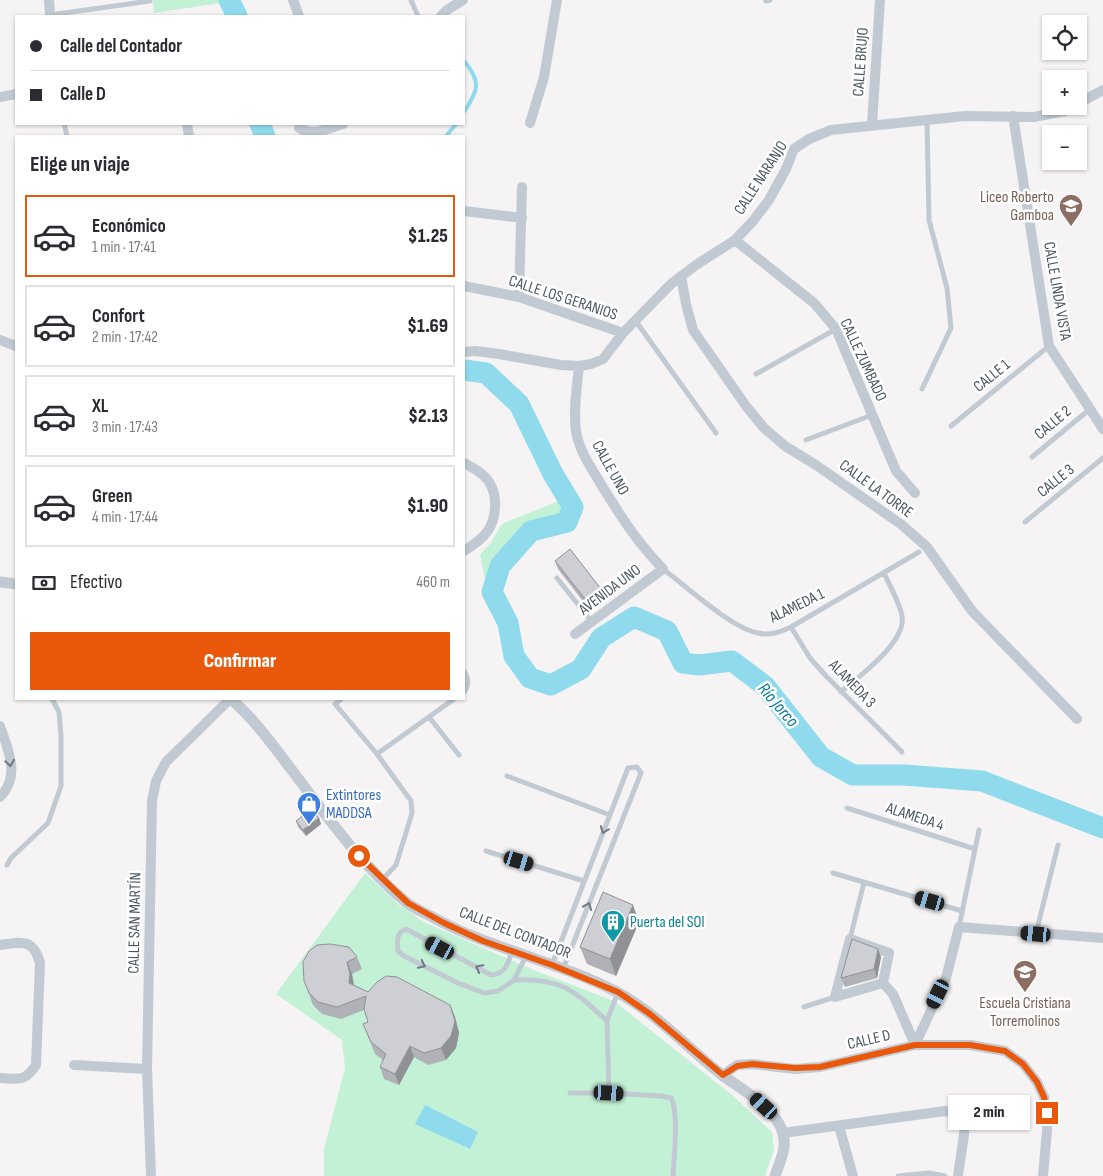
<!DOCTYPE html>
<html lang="es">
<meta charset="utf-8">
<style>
:root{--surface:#fff;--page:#f2f2f3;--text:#2b2b33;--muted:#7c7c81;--line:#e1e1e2;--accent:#ea580c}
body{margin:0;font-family:"Sofia Sans Condensed",sans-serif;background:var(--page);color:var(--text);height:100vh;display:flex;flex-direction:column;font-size:19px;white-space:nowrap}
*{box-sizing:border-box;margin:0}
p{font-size:16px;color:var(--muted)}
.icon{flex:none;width:28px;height:28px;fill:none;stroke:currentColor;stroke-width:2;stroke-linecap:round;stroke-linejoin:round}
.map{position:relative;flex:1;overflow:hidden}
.sheet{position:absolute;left:15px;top:135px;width:450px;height:565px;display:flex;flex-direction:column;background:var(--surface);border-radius:0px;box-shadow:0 1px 4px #0004}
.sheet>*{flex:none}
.banner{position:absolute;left:15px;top:15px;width:450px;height:110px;border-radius:0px;box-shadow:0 1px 4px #0004;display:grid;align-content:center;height:110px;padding:0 15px;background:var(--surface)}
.buttons{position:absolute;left:1042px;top:15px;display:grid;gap:10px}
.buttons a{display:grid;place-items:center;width:45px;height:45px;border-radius:0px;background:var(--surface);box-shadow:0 1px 4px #0004;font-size:25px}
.end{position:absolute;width:22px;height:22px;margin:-11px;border:6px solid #ea580c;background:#fff;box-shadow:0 0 0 2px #fff}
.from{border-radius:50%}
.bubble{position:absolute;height:35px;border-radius:0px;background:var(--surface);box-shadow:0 1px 4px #0004;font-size:16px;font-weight:800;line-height:35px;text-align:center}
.car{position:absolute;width:15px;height:30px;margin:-15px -8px;border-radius:6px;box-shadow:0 0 4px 1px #0007;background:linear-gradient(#222 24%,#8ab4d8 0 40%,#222 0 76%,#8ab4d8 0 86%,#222 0)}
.banner b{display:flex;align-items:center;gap:18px;height:48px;font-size:19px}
.banner b+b{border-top:1px solid var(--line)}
.banner i{width:12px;height:12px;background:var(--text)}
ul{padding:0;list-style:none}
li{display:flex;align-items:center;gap:15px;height:82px;margin:0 10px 8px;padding:0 5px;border:2px solid var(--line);border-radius:0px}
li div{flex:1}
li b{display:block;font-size:19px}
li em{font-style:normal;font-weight:800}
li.active{border-color:var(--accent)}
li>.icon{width:45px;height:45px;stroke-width:1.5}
h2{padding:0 15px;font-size:22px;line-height:60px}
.pay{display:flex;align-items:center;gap:12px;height:55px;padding:0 15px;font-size:19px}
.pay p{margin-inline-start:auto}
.button{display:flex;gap:10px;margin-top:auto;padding:10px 15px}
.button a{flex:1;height:58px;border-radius:0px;background:var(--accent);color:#fff;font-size:20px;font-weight:800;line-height:58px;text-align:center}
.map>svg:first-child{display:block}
</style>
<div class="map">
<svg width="1103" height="1176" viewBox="0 0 1103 1176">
<rect width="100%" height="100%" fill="#f5f3f3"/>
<path fill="#c3f1d5" d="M153,0h67l1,3 -67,10z
M561,500l3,14 -2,5 -33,8 -33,38 -9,26 -7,-37 10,-10 12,-20z
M365,873l33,31 26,18 112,49 78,30 119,95 39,36 2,18 -9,26h-441v-27l21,-81 -3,-28 -66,-46z"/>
<path fill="#90daee" d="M425,1105l53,27 -8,17 -55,-25z"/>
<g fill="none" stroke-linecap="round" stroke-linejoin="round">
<path stroke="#90daee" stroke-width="4" d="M464,61c18,21 14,30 0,51
M446,136l10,-12"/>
<path stroke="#90daee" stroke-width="21" d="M229,0l8,16
M260,124l5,12
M464,370l22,3 33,31 34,70 20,33 -6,15 -36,9 -31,35 -8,26 16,31 6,33 16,22 21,7 30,-16 20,-31 33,-21 33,14 16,32 16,2 33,-4 33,25 56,71 32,18h51l78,6 121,47"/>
<path stroke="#c1cad2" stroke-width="5" d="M411,0l7,16
M766,1l4,-1
M50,15l100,-14
M64,124l3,12
M635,320l81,113
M756,374l80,-45
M922,389l29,-61 -4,-40 -18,-68 -2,-100
M951,426l98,-80
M806,440l66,-25
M1032,457l58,-48
M1025,522l78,-64
M663,569c23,17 68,59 95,64 12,3 22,-1 33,-6l128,-75
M557,578l35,44
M791,627l19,31 16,18 76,76
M464,671c4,7 6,14 0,21
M841,692c18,-16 66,-50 61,-76 -2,-12 -13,-32 -18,-43
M341,699l-6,5 42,50 34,47 1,12 -16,52 -14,15
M429,717l30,38
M377,754l77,-55
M507,776l103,39
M847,808l128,41
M486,851l98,30
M7,865l4,-7 37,-35 13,-37v-50l-2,-24 -7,-13
M833,873l129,38
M959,927l20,-97
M1036,933l22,-88
M850,939l14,-57
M512,952c-5,12 -6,22 -21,23l-85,-46c-10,4 -9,12 -8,22l6,5 54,27 26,10 14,-2 16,-11 12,-24
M552,965l76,-197 9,-1 4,6 -78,196
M514,980c47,-2 60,10 93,41
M618,992l-11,29 2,72 53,3 9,2c8,14 3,60 2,78
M804,1007l31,-10
M570,1093h39
M898,1176l31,-3 16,3"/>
<path stroke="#c1cad2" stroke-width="10" d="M49,0l1,16
M293,0l6,16
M441,16l6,-6 16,-10
M0,97l16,-3
M1079,103l24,-13
M1013,116l36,230 54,83
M530,123l14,-46 13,-77
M187,124l2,12
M872,125l8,-125
M299,128c14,9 30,0 44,-4
M464,211l58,7
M735,240l79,63 22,26 60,142 19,22
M681,276l5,28 7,26 53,76 18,22 21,18 31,19 86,60 25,22 45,64 105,108
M464,286l55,11 104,36
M519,297l3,-110
M0,340l16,6
M464,352l11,-1 24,3 62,11 18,1 12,-2 12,-5 20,-26 48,-49 25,-19 39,-25 18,-19 16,-21 17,-31 8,-20 15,-10 22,-9 134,-14 69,1 31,-6 8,-5
M464,463c8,4 17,9 23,16 4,5 8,14 8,22 1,26 -10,37 -31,50
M575,634l88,-65c-27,-28 -41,-51 -61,-83 -10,-17 -23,-35 -26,-55 -3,-21 1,-44 3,-65
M0,726c8,24 21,50 0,71
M0,945c22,-3 33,-7 40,18l-4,102c-11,17 -17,14 -36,13
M883,983l6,-30 -39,-14 -15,58 48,-14 10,11 22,51
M915,1045l31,-67 13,-51 144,11
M74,1065l73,4
M723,1075l14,-10 15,-1 43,5 25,-2 95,-22h55l35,6 18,13 14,18 7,15 3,16v18l-4,45
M839,1126l14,50
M783,1133l162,-22c25,3 20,18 17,37 -1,9 -3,19 -4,28
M151,1176l-4,-107 5,-268 4,-20 10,-19 64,-63"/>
<path stroke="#c1cad2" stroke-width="11" d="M0,582l16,2
M231,699c24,21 41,45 60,70 35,46 69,95 115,133 8,7 20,11 30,17 58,31 123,43 181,73 39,21 71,56 105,83 23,17 66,39 62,72 -1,9 -6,20 -9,29"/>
</g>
<path fill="#b0b2b7" d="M555,561l46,28 3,9 -15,11 -31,-40z
M319,818l2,6 -15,12 -8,-9 -2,-6z
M639,922l-23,54 -29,-12 -7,-17z
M357,957l5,12 -10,5 2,11 14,7 82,13 5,12 4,16 -3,15 -10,12 -18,5 -14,-8 -15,28 -15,-6 -4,-12 3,-7 -8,-6 -12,-30 5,-2 -4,-12 -23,9 -19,-5 -9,-9 -9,-24z
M881,957l-4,21 -32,9 -4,-9z"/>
<path fill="#909195" d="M601,589l3,9 -15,11 -3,-9z
M319,818l2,6 -15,12 -3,-6z
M633,905l6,17 -23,54 -6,-17z
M878,949l3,8 -4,21 -3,-9z
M347,962l5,12 2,12 -5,-3z
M450,1005l5,12 4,16 -3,15 -10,12 -5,-12z
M410,1046l4,11 -15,28 -4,-11z"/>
<path fill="#cdcfd5" stroke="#909195" d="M570,549l31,40 -15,11 -31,-39z
M311,809l8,9 -16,12 -7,-9z
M603,892l30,13 -23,54 -30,-12z
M852,939l26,10 -4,20 -33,9z
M330,944l19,3 8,10 -10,5 3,12 -1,9 19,9 9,-10 9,-6 11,1 53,28 5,16 -4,15 -10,12 -17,5 -14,-7 -15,28 -15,-7 6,-13 -15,-12 -8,-18 5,-2 -4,-13 2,-13 -29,11 -19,-5 -9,-9 -5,-12 -1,-19 6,-11 8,-6z"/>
<defs><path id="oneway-chevron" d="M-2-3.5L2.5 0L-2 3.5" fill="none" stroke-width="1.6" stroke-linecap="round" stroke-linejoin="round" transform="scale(1.25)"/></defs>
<g stroke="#6e7983">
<use href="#oneway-chevron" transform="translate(10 763) rotate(81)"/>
<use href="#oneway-chevron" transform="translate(604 830) rotate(111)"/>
<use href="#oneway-chevron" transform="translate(588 906) rotate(-68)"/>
<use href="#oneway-chevron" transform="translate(422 965) rotate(26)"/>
<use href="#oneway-chevron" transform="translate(479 968) rotate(-152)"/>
</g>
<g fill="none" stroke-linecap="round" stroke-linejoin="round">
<path stroke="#ea580c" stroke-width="6" d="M359,856l49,47 36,20 39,18 69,24 66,27 32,22 73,61 14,-9 15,-2 43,4 25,-1 95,-22h55l35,6 18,13 14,18 7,15 3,16"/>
</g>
<defs>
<symbol id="school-pin" viewBox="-11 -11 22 30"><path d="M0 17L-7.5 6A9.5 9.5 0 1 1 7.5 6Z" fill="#8d6e63" stroke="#fff"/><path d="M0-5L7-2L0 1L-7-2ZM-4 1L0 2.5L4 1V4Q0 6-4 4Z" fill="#fff"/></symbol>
<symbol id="shop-pin" viewBox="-11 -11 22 30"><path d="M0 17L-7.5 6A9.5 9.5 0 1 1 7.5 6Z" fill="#3f7fe0" stroke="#fff"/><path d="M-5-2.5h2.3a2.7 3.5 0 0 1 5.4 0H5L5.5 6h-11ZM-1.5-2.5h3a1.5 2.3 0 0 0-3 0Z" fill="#fff"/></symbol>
<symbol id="building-pin" viewBox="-11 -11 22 30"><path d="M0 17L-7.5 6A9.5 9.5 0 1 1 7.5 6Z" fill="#0f9aa8" stroke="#fff"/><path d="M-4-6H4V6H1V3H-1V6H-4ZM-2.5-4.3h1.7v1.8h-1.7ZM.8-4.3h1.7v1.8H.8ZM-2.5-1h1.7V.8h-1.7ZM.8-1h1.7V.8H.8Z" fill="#fff"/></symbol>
</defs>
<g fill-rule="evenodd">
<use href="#school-pin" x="1057" y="192" width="28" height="38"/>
<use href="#shop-pin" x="295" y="790" width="28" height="38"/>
<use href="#building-pin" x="599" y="908" width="28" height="38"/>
<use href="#school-pin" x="1011" y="958" width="28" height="38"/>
</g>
<g text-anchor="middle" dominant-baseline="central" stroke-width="5" stroke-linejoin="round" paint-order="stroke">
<g font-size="16" fill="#4a5661" stroke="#fff">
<text transform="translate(861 62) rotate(-86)">CALLE BRUJO</text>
<text transform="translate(761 178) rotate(-57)">CALLE NARANJO</text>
<text transform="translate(1057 291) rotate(80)">CALLE LINDA VISTA</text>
<text transform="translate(563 298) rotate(18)">CALLE LOS GERANIOS</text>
<text transform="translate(863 360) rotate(65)">CALLE ZUMBADO</text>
<text transform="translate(992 376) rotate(-39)">CALLE 1</text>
<text transform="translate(1053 423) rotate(-40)">CALLE 2</text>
<text transform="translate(610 468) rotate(61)">CALLE UNO</text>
<text transform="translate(1056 481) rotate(-39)">CALLE 3</text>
<text transform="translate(876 489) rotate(36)">CALLE LA TORRE</text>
<text transform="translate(610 590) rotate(-37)">AVENIDA UNO</text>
<text transform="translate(797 606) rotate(-26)">ALAMEDA 1</text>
<text transform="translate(852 684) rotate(46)">ALAMEDA 3</text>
<text transform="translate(915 817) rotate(18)">ALAMEDA 4</text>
<text transform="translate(135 923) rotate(-89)">CALLE SAN MARTÍN</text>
<text transform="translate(515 933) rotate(21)">CALLE DEL CONTADOR</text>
<text transform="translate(869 1040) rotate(-13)">CALLE D</text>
</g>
<g font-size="16" fill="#785e54" stroke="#fff" text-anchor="end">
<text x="1054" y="197">Liceo Roberto<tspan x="1054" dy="18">Gamboa</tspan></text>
<text x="1025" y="1003" text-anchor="middle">Escuela Cristiana<tspan x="1025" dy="18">Torremolinos</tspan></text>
</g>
<g font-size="16" fill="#366cbe" stroke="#fff" text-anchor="start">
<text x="326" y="795">Extintores<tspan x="326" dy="18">MADDSA</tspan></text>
</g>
<g font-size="16" fill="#0d838f" stroke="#fff" text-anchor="start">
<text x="630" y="922">Puerta del SOl</text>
</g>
<g font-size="18" font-style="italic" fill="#0c7c9b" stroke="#fff">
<text transform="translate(778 705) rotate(49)">Río Jorco</text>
</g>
</g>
</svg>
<div class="buttons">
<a><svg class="icon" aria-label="locate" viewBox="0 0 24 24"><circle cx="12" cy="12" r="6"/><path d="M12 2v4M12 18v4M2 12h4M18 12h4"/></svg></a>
<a>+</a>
<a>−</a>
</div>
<i class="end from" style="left:359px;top:856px"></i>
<i class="end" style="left:1047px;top:1113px"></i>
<div class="bubble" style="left:948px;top:1095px;width:82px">2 min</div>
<i class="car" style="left:519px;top:861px;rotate:107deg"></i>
<i class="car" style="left:930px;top:901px;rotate:286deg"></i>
<i class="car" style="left:1036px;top:934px;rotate:275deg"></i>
<i class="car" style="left:440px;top:948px;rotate:298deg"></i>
<i class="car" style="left:938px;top:994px;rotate:206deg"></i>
<i class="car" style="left:609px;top:1093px;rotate:93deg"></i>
<i class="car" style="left:764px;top:1106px;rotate:312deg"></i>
<div class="banner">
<b><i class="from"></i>Calle del Contador</b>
<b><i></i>Calle D</b>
</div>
<section class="sheet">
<h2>Elige un viaje</h2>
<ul>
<li class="active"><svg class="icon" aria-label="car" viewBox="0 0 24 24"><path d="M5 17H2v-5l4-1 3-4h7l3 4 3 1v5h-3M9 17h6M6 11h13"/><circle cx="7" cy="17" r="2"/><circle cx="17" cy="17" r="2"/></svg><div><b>Económico</b><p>1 min · 17:41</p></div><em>$1.25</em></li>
<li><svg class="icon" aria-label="car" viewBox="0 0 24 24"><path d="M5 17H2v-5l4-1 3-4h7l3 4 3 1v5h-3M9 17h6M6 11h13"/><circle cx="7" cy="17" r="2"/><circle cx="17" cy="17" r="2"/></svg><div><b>Confort</b><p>2 min · 17:42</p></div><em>$1.69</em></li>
<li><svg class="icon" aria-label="car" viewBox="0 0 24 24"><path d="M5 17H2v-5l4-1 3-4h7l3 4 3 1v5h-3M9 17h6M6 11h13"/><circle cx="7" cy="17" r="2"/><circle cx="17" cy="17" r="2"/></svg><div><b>XL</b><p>3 min · 17:43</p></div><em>$2.13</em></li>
<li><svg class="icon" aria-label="car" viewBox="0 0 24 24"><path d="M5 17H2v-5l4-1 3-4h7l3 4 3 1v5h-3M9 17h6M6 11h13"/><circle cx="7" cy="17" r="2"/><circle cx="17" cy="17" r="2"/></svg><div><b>Green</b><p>4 min · 17:44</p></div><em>$1.90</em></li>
</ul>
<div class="pay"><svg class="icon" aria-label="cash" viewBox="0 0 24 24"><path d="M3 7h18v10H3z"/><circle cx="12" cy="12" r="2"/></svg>Efectivo<p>460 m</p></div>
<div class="button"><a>Confirmar</a></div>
</section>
</div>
